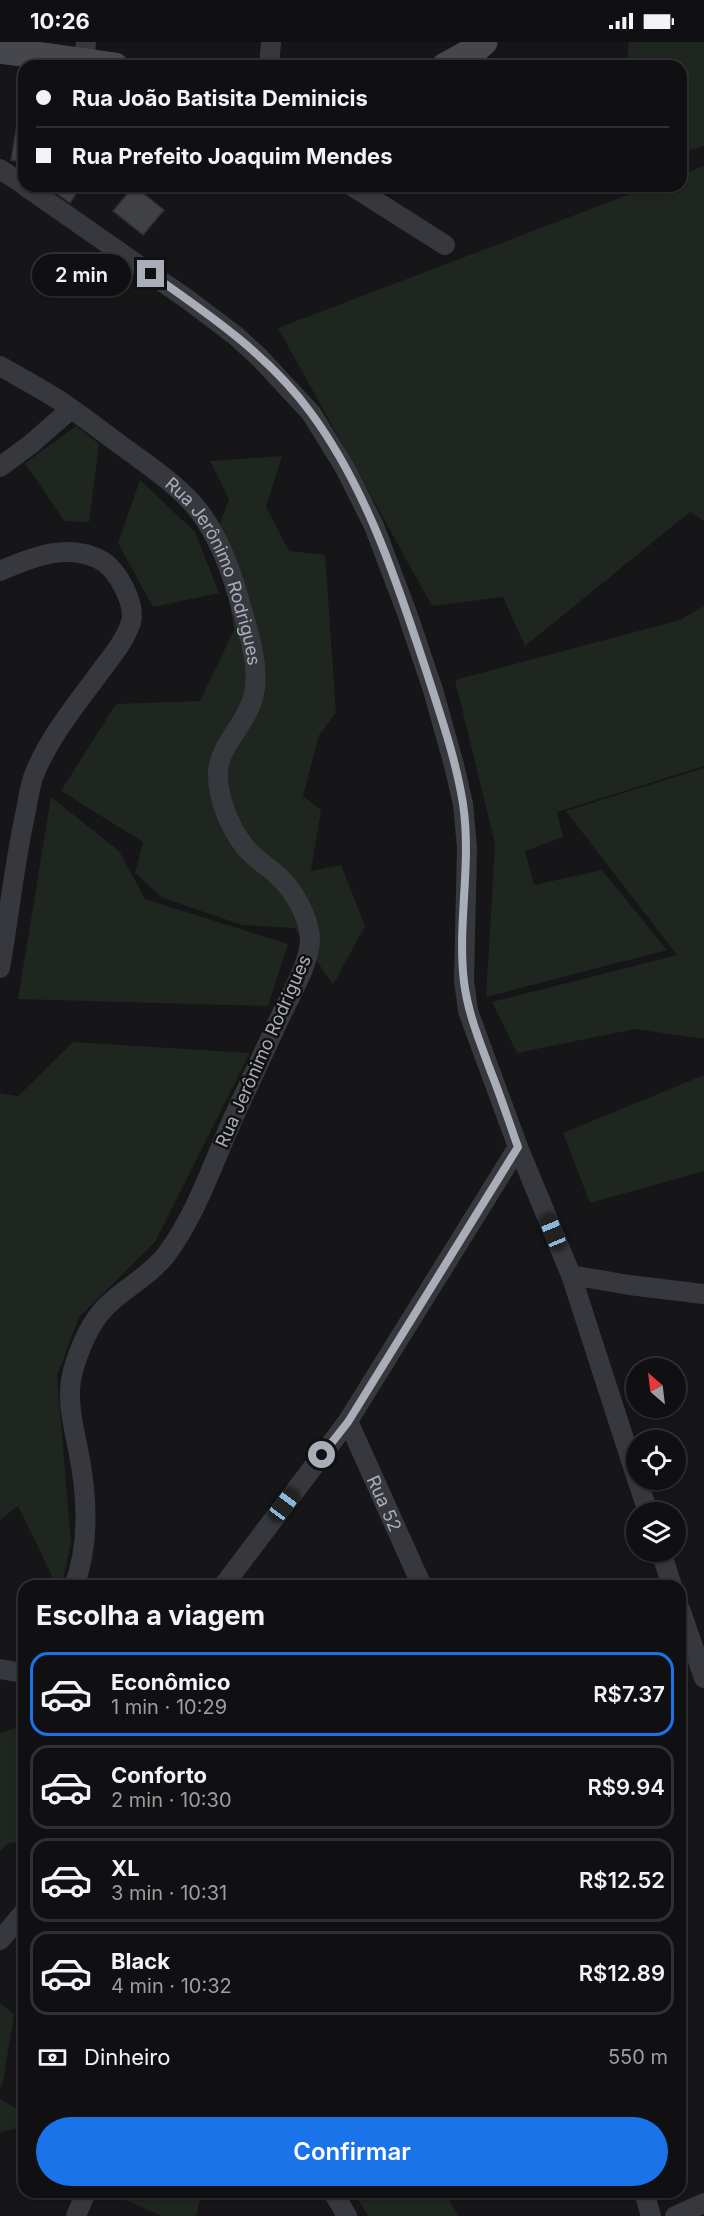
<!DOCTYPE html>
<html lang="pt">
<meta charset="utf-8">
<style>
:root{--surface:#101012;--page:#19191b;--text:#f1f3f6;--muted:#9c9d9f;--line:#303032;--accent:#1a73e8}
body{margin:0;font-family:Inter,sans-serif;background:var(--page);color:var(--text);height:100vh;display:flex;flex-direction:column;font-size:22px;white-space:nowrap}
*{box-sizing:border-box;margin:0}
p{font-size:20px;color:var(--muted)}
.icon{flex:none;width:33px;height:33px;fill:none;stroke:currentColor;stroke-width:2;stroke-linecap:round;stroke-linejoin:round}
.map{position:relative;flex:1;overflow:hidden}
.details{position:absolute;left:18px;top:1538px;width:668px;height:618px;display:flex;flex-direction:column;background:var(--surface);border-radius:18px;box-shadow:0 2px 4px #0004,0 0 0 2px var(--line)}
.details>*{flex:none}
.guide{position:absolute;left:18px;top:18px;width:669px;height:132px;border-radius:18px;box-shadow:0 2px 4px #0004,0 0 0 2px var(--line);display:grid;align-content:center;height:132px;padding:0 18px;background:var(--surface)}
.needle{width:39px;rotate:332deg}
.controls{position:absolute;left:626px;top:1316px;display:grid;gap:12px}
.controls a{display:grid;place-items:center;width:60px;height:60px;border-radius:50%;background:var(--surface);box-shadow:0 2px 4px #0004,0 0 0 2px var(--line);font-size:30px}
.end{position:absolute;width:27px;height:27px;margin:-14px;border:8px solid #a8adb8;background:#111;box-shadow:0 0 0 3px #111}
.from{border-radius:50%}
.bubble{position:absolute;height:42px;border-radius:21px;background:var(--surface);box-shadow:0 2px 4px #0004,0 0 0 2px var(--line);font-size:20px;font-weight:600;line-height:42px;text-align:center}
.car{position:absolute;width:18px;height:36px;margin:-18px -9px;border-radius:8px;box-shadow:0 0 4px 2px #0007;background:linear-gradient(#222 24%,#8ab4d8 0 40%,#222 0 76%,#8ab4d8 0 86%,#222 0)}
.guide b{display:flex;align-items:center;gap:21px;height:57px;font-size:22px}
.guide b+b{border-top:2px solid var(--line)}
.guide i{width:15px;height:15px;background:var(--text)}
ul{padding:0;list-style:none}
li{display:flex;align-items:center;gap:18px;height:84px;margin:0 12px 9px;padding:0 6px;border:3px solid var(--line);border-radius:18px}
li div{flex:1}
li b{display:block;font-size:22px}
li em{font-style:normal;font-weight:600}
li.current{border-color:var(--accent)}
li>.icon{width:54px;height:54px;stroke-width:1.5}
h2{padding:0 18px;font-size:27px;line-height:72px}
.pay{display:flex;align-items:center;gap:15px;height:66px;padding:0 18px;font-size:22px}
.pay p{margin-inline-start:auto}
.primary-button{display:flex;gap:12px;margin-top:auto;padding:12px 18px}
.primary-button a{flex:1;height:69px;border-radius:36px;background:var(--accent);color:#fff;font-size:24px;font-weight:600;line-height:69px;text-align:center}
.status{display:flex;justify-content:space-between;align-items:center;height:42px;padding:0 30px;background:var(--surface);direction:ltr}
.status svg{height:16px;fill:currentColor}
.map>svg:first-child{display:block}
</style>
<div class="status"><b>10:26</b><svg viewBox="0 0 49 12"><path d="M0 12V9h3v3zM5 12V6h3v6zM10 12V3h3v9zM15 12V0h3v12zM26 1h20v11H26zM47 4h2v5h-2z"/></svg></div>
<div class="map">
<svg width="704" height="2174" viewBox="0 0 704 2174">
<rect width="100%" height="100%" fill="#161618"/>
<path fill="#1e261f" d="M629,0h75v104l-23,6v-86h-55z
M704,124v355l-14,-9 -165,134 -22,-49 -71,9 -154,-278 373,-142h30v-11z
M76,384l23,18 -10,78 -25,-1 -39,-58z
M282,414l-16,51 23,44 36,4 11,157 -17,23 -16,61 18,14 -10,61 30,-6 24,61 -32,59 -38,-57 -53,-3 -79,-27 -28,-25 8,-31 -82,-51 55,-87 84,-3 34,-71 -16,-101 11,-30 -19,-38z
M140,438l55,52 24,61 -66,14 -35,-64z
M704,564v160l-147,46 6,25 -38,14 9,34 68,-15 65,80 -181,47 9,-153 -40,-164 225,-60z
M704,726v271l-69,-10 -118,24 -25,-51 185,-47 -111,-144z
M51,755l68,54 26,48 143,45 -20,62 -250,-7z
M73,1000l177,11 -95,189 -76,75 -22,59 14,166 -9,43 -5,1 -39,-80 -18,14v-427l18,3z
M704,1033v96l-114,32 -27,-70z
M16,1654l8,1v144l-15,2 -9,8v-118l18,-6z
M0,1961l14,11 -12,74 -2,-2z
M0,2057l24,14v14l-24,5z
M107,2150h95l-6,24h-34z
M354,2150h91l13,24h-90z"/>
<path fill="#404145" stroke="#303034" stroke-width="1.5" d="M17,82h7v38l-13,-2z
M46,144h35l-11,17z
M134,144l30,24 -21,25 -30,-24z"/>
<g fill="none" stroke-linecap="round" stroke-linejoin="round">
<g stroke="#37383d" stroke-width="20">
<path d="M84,20l2,-20"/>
<path d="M269,24l2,-24"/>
<path d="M0,127l24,16"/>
<path d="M25,144l162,113 49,37 23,21 52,56 34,55 29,58 33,87 26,77 21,75 9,39 4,44 -3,132 4,31 50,136 53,128 65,201"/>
<path d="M352,144l93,59"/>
<path id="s1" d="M0,324c19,11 38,21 57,33 26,17 51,37 76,55 23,17 48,34 66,57 22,29 34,64 43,99 7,23 16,53 13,78 -4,34 -37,56 -37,85 -1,24 12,55 27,74 9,11 22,19 32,28 17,15 32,42 33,64 0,22 -18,54 -28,74 -15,33 -31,66 -46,99 -22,47 -38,100 -70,143 -15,19 -37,31 -55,47 -18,15 -29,40 -36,62 -10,29 -3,56 3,85 9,44 12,95 -4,137"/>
<path d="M0,425l31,-23 40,-35"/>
<path d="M0,529c32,-14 71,-30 104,-9 14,10 32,42 27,60 -6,19 -19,34 -31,50 -24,33 -51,65 -66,103 -5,13 -6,27 -9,40 -11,51 -16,102 -25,153"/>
<path d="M571,1233l58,10 75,9"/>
<path id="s2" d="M348,1379l74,165"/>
<path d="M637,1437l11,33"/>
<path d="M661,1509l11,35"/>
<path d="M223,1544l125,-165 170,-274"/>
<path d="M680,1567l24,69"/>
<path d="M0,1627l24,4"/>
<path d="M0,1898l24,-28"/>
<path d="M333,2150l14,24"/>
<path d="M644,2150l7,24"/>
<path d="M76,2174l10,-24"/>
<path d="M675,2174l29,-13"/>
</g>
<path stroke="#45474d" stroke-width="27" d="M0,8l115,16
M445,24l31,-17 8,-7"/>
</g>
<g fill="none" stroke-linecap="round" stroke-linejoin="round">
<path stroke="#a8adb8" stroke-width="8" d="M151,232c56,39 120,83 160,139 56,76 86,169 115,257 14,44 30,89 37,134 9,60 -6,119 1,178 4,32 16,60 27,90 10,25 18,50 27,75l-170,275 -26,33"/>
</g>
<g text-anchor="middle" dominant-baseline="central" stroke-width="5" stroke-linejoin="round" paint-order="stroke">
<g font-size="18" fill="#a8adb8" stroke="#111113">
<text stroke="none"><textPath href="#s1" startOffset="308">Rua Jerônimo Rodrigues</textPath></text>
<text transform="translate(263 1009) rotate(-66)">Rua Jerônimo Rodrigues</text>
<text stroke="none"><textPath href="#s2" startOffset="90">Rua 52</textPath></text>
</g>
</g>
</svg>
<div class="controls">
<a><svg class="needle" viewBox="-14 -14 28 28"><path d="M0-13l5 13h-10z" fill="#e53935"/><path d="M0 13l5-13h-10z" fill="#9c9d9f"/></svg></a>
<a><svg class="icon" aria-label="locate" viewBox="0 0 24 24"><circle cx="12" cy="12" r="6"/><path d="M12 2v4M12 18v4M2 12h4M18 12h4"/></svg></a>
<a><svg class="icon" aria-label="layers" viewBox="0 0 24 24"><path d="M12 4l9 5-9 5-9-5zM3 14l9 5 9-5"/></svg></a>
</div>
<i class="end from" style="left:322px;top:1413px"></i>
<i class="end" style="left:151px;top:232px"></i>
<div class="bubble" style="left:32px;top:212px;width:99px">2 min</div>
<i class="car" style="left:553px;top:1190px;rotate:338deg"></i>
<i class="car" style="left:284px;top:1463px;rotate:37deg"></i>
<div class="guide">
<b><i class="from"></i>Rua João Batisita Deminicis</b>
<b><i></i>Rua Prefeito Joaquim Mendes</b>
</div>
<section class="details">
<h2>Escolha a viagem</h2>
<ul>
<li class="current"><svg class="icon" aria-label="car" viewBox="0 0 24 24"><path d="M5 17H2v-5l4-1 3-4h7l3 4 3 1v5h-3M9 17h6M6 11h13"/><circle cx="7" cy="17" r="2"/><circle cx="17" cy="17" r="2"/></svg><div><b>Econômico</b><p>1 min · 10:29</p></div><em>R$7.37</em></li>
<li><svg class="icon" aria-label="car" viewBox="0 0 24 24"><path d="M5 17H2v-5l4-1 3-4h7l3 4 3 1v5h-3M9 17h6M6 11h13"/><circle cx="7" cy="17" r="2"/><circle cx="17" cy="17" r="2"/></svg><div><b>Conforto</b><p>2 min · 10:30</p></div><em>R$9.94</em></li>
<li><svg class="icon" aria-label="car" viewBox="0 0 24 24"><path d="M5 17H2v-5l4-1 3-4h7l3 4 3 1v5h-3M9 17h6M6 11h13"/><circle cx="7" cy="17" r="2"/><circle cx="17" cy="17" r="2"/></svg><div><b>XL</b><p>3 min · 10:31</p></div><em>R$12.52</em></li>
<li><svg class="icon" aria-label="car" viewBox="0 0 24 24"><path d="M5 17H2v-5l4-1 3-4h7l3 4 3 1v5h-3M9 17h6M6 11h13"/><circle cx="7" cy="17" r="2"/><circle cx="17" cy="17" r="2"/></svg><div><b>Black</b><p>4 min · 10:32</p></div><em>R$12.89</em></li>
</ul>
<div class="pay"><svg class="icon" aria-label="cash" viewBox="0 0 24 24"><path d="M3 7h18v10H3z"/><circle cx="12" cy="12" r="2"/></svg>Dinheiro<p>550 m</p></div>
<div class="primary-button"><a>Confirmar</a></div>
</section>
</div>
